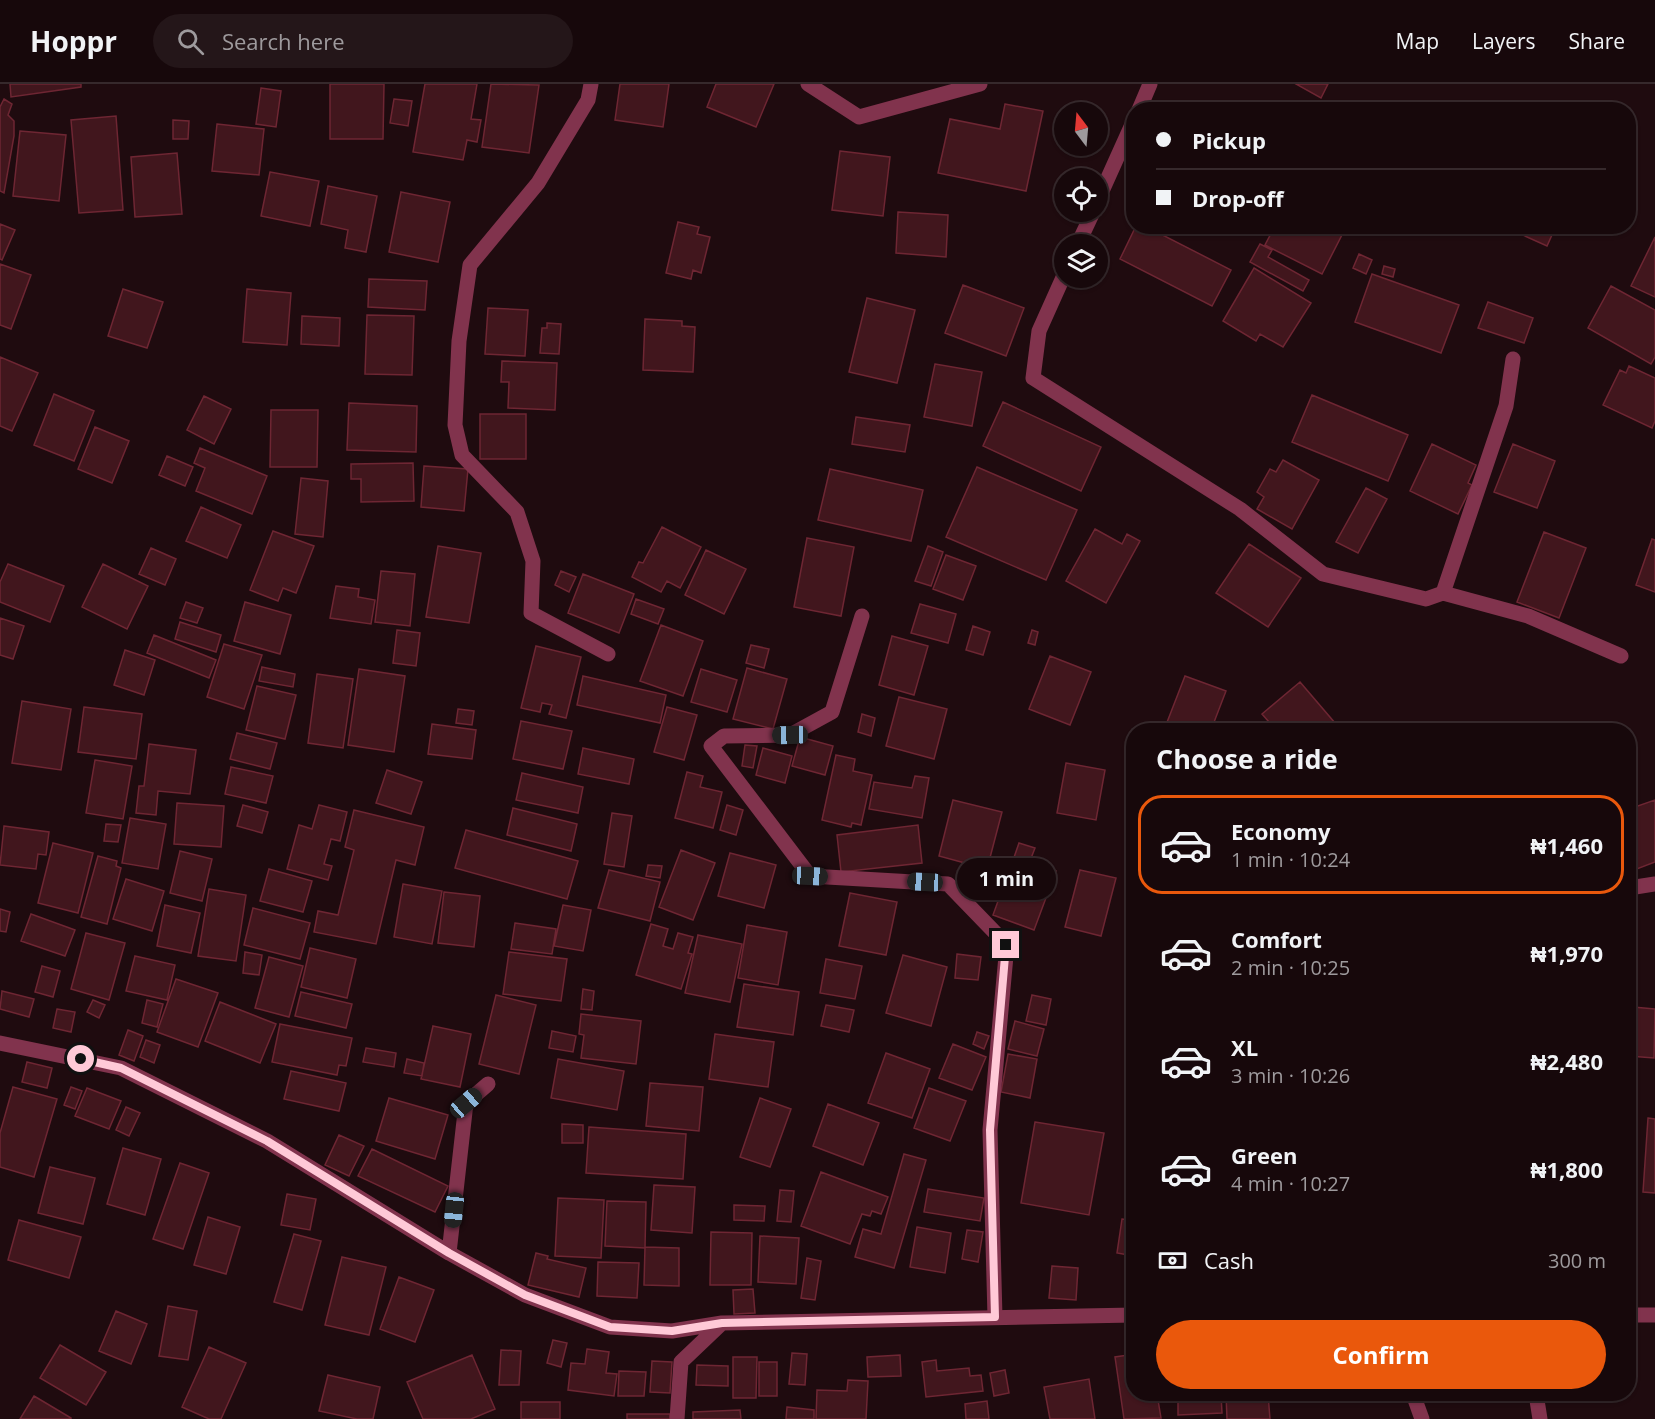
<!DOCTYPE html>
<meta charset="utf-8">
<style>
:root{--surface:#17080b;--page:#241619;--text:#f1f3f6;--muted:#9e9a9d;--line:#36292c;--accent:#ea580c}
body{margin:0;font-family:"Open Sans",sans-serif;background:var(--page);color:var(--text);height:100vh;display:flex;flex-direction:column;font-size:22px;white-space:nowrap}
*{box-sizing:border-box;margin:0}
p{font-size:20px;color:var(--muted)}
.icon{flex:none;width:33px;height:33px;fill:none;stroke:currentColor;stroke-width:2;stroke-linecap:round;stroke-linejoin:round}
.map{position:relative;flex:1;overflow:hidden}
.details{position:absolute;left:1126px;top:639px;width:510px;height:678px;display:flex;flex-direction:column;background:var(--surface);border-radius:24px;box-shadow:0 2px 4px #0004,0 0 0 2px var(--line)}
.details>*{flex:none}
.guide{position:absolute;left:1126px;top:18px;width:510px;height:132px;border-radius:24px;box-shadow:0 2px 4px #0004,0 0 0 2px var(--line);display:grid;align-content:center;height:132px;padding:0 30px;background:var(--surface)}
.needle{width:39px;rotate:344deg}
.buttons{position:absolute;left:1054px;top:18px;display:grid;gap:12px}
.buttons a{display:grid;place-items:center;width:54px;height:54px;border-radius:50%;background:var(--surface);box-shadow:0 2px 4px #0004,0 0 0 2px var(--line);font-size:30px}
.end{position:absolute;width:27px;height:27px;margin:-14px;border:8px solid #ffc9d7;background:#111;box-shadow:0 0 0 3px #111}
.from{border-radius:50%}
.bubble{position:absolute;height:42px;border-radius:21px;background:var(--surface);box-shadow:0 2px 4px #0004,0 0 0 2px var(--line);font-size:20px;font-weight:700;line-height:42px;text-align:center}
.car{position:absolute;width:18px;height:36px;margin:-18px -9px;border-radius:8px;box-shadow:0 0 4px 2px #0007;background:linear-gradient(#222 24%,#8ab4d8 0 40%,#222 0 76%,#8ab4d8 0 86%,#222 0)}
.guide b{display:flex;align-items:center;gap:21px;height:57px;font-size:22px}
.guide b+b{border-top:2px solid var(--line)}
.guide i{width:15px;height:15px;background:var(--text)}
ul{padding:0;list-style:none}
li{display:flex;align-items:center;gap:18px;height:99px;margin:0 12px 9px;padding:0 18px;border:3px solid transparent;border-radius:24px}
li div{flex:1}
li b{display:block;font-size:22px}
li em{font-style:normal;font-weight:700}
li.selected{border-color:var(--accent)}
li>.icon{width:54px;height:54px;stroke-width:1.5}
h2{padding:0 30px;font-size:27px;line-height:72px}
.pay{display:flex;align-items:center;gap:15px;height:66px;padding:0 30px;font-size:22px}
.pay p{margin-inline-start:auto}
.button{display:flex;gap:12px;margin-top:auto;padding:12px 30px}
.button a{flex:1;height:69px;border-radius:36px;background:var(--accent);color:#fff;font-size:24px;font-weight:700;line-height:69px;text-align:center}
header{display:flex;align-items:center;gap:36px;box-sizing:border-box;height:84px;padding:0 30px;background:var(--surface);border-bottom:2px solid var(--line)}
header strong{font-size:28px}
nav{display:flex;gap:33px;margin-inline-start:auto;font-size:21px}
.search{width:420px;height:54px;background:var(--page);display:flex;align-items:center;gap:15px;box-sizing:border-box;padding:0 21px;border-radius:33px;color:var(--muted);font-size:22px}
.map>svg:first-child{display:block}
</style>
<header>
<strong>Hoppr</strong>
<div class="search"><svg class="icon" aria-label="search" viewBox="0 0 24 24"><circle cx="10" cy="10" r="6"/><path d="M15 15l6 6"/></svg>Search here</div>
<nav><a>Map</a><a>Layers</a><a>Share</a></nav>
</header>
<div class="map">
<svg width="1655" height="1335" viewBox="0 0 1655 1335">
<rect width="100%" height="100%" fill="#1f0b0f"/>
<path fill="#41161d" stroke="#6e2633" stroke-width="1.5" d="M10,0h71v3l-70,10z
M330,0h54l-1,55h-53z
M425,0h52l-6,35 10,1 -4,22 -10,-2 -4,20 -50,-8z
M491,0l48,1 -10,68 -47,-6z
M620,0h49l-6,43 -48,-7z
M716,0h58l-18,43 -49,-20z
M1296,0h32l-7,14z
M261,4l20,3 -5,36 -20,-3z
M4,15l8,5 -4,11 6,6v15l-10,57 -4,-2v-84z
M394,15l18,2 -4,25 -18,-3z
M1322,17l28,9h-31z
M1005,20l38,7 -17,80 -88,-18 12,-54 50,10z
M116,32l7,94 -44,3 -8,-93z
M173,36l16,1 -1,18h-15z
M217,40l47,5 -5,46 -47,-4z
M20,47l46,4 -7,66 -46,-5z
M840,67l50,6 -7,59 -51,-6z
M177,69l5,61 -47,3 -4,-60z
M270,88l49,9 -9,45 -49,-10z
M328,102l49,10 -11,56 -21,-4 3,-18 -27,-6z
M401,108l49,10 -12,60 -49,-10z
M898,128l50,3 -2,42 -50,-4z
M678,138l21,5 -2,7 13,3 -9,36 -8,-3 -2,9 -25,-6z
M0,140l15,6 -13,30 -2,-1z
M1136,142h9l86,44 -19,36 -92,-47z
M1275,142h65l5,3 -23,45 -57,-29z
M1519,142h37l-9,20 -31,-14z
M1655,153v60l-24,-11z
M1260,160l12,6 -4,7 41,23 -6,11 -53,-29z
M1359,170l13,6 -6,14 -13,-6z
M0,180l31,11 -20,54 -11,-4z
M1384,182l11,3 -2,8 -11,-3z
M1254,184l57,35 -28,44 -23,-13 -4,7 -33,-20z
M1372,190l87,31 -18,48 -86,-31z
M369,195l58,2 -2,29 -57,-3z
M963,201l61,23 -18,48 -61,-23z
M1611,202l44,24v47l-4,7 -63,-36z
M123,205l40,13 -16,46 -39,-12z
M247,205l44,4 -4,52 -44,-3z
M867,214l48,12 -18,73 -48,-11z
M1488,218l45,16 -9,25 -46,-15z
M488,224l40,2 -3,46 -40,-2z
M367,231l47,1 -2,59 -47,-1z
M302,232l38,2 -1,28 -38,-2z
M645,235l37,2v5l13,1 -2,45 -50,-2z
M547,239l14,1 -2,30 -19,-1 2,-25h5z
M0,273l38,16 -26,58 -12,-5z
M502,277l55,2 -2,47 -47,-2 1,-26h-8z
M935,280l47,8 -10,54 -48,-9z
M1629,282l26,12v43l-3,7 -49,-23 17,-35 6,3z
M54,310l40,17 -20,50 -40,-16z
M1312,311l96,40 -20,46 -96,-39z
M204,312l27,13 -17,35 -27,-14z
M1003,318l98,45 -20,44 -98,-45z
M349,319l68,3 -1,46 -69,-2z
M271,326h47l-1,57h-47z
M480,330h46v45h-46z
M856,333l54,8 -5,27 -53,-8z
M95,343l34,14 -17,42 -34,-14z
M1432,360l44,21 -8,18 4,2 -14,29 -48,-23z
M1513,360l42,17 -18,47 -43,-16z
M200,364l67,28 -15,38 -56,-23 9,-23 -11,-5z
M167,372l26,11 -8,19 -26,-11z
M1283,376l36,20 -27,49 -35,-20 7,-12 -7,-5 13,-23 6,3z
M413,379l1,38 -53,1v-23h-10v-15z
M424,382l44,3 -4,42 -43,-4z
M977,383l100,43 -31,70 -100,-43z
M830,385l93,21 -12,51 -93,-21z
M301,394l27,3 -5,56 -28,-3z
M1366,404l21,11 -29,54 -22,-11z
M201,423l40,18 -14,33 -41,-17z
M662,443l39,20 -21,41 -13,-7 -6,11 -29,-15 7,-15 4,1z
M1095,445l27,15 5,-10 13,7 -34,62 -40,-22z
M273,447l41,15 -18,47 -13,-5 -5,13 -28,-11z
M1544,448l42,16 -27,70 -42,-16z
M807,454l47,9 -13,69 -47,-9z
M1652,455l3,1v52l-19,-7z
M1249,460l52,34 -33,49 -52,-34z
M438,462l43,7 -12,70 -43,-6z
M928,462l15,6 -12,34 -16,-5z
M151,464l25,11 -11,26 -26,-11z
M706,466l40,19 -22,45 -39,-19z
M946,471l30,11 -13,34 -30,-11z
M8,480l56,22 -14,36 -50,-20v-20z
M103,480l45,22 -21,43 -45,-22z
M381,487l34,3 -5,52 -35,-4z
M561,487l15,6 -7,15 -14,-7z
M583,490l51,20 -15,39 -51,-20z
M336,502l23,3 -1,8 17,3 -4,24 -41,-6z
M636,515l28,10 -6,15 -27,-10z
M186,518l17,6 -6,15 -17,-5z
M245,518l46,13 -11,39 -46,-13z
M920,520l36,10 -8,29 -37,-10z
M0,534l24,8 -11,33 -13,-4z
M180,538l41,13 -5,17 -41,-13z
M661,541l42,16 -20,55 -43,-15z
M973,542l17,6 -7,23 -17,-5z
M397,546l23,3 -4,33 -23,-3z
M1032,546l6,2 -3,13 -7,-2z
M154,551l62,25 -7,18 -62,-25z
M892,552l36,10 -14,49 -35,-10z
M224,560l38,11 -18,54 -37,-12z
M751,561l18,4 -5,19 -18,-5z
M536,562l45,11 -15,61 -17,-4 3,-9 -10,-2 -2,9 -19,-4z
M125,566l30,10 -11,35 -30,-10z
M1050,572l41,16 -21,53 -41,-16z
M262,583l33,7 -2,13 -34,-6z
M747,584l40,11 -14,50 -40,-10z
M359,585l46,7 -11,76 -46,-7z
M701,585l36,11 -10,32 -36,-10z
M317,590l36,5 -10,69 -35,-5z
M583,592l83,19 -6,28 -83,-18z
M1185,592l41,15 -15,39h-47z
M1300,598l35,41 -9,7h-50l-14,-16z
M257,602l39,9 -11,44 -39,-9z
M899,613l48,12 -13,50 -48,-13z
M22,617l49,8 -10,61 -49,-7z
M84,623l58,7 -6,45 -58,-7z
M667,623l30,8 -13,45 -30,-8z
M458,625l16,2 -2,14 -16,-2z
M862,630l13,4 -4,18 -13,-4z
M521,637l51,10 -9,38 -50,-10z
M432,640l44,6 -4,29 -44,-5z
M237,649l40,10 -7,26 -40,-10z
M800,653l33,9 -8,29 -33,-9z
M149,660l47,6 -6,44 -32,-3 -2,24 -20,-2 3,-27h5z
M745,661l12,1 -4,22 -11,-2z
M583,664l51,11 -5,25 -51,-10z
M763,664l29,8 -7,27 -29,-8z
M836,671l19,4 -2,12 19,4 -11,50 -9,-2 -1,4 -29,-7z
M95,676l37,6 -9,53 -37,-6z
M1066,679l39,7 -9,50 -39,-7z
M231,683l42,9 -7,27 -41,-9z
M387,686l35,12 -11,32 -35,-11z
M687,688l16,4 -3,11 22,5 -9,36 -38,-10z
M522,689l61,14 -5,26 -62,-13z
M915,692l14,2 -7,40 -53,-9 5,-27 38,6z
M953,716l49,12 -15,57 -48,-13z
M1655,716v62l-26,10v-63z
M177,719l47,3 -3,41 -47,-3z
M243,721l25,7 -6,21 -25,-7z
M319,721l28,7 -7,29 -9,-2 -7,25 8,2 -4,14 -41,-11 12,-44 13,4z
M727,721l16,5 -7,25 -16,-5z
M513,724l64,16 -6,27 -64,-16z
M354,726l70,17 -9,38 -19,-5 -20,84 -62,-12 4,-21 20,4 16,-65 -9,-3z
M612,729l20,3 -8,51 -20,-3z
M130,734l36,6 -8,45 -36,-6z
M106,740l15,1 -3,17 -14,-1z
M918,741l4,38 -81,9 -4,-37z
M4,742l45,6 -3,23 -8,-1 -2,15 -36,-4z
M466,746l112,31 -11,38 -112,-31z
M53,759l40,10 -15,60 -40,-10z
M1019,759l16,5 -9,23 -15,-5z
M681,766l34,13 -22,57 -34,-13z
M180,767l32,8 -10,42 -32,-8z
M730,769l46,12 -12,43 -46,-12z
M98,772l19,5 -1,5 5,2 -14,56 -26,-7z
M1034,779l22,8 -22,59 -41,-15 17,-47 20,7z
M648,781l14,1 -2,12 -14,-2z
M269,785l43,12 -9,31 -43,-11z
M609,786l51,12 -10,39 -52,-13z
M1080,786l36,8 -15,58 -36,-9z
M126,795l38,12 -12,40 -39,-12z
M403,800l39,7 -10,53 -38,-7z
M209,805l37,6 -10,66 -38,-5z
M444,808l36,4 -6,51 -36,-4z
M850,809l47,9 -11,53 -47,-9z
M165,821l35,8 -9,40 -34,-7z
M563,821l28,5 -8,41 -29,-5z
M253,824l57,15 -10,36 -56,-14z
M0,825l10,3 -4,20 -6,-1z
M31,830l44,16 -10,26 -44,-15z
M515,839l41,6 -4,25 -41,-5z
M651,840l17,5 -5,17 10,3 5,-16 15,4 -5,16 4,1 -11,35 -45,-14z
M747,841l40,7 -9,53 -40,-7z
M86,849l39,10 -16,57 -38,-11z
M698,851l44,9 -12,58 -45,-9z
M310,864l46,11 -9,39 -46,-11z
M245,868l17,3 -3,20 -16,-2z
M509,868l58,7 -6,42 -58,-7z
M957,870l24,3 -3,23 -23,-2z
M903,871l44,12 -16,59 -45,-13z
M135,872l40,9 -8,35 -41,-9z
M269,873l34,9 -14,51 -34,-9z
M826,875l36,7 -7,33 -35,-6z
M42,882l18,5 -7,26 -18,-5z
M176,895l42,14 -20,54 -41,-15z
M744,900l55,8 -6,43 -56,-8z
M583,905l11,2 -2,19 -11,-1z
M2,907l32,8 -5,18 -29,-8z
M301,908l51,12 -6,24 -51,-12z
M496,911l40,10 -17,69 -40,-10z
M1032,911l19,4 -5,26 -20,-4z
M93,916l12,5 -6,13 -12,-6z
M147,916l16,4 -6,23 -15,-4z
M220,918l56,22 -16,39 -55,-22z
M826,921l28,5 -5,22 -28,-6z
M1633,923l22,2 -1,49 -25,-2z
M57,925l18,3 -4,20 -18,-4z
M581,930l60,7 -5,43 -55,-6 3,-23 -5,-1z
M1015,937l29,8 -7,27 -29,-7z
M280,940l72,14 -6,28 -7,-1 -2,10 -65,-13z
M433,942l38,8 -11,53 -39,-8z
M128,946l15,6 -9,25 -15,-6z
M552,947l24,5 -3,16 -24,-4z
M977,948l12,4 -5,13 -11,-5z
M715,950l59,8 -6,45 -59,-8z
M146,956l14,5 -6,18 -14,-6z
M953,960l33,13 -14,33 -33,-12z
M366,964l30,5 -2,14 -31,-5z
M886,969l44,16 -18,49 -44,-15z
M1008,970l29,5 -7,39 -29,-6z
M407,975l17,4 -2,13 -18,-3z
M558,975l66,12 -7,39 -66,-12z
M27,978l25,6 -5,20 -25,-6z
M291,987l55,12 -7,28 -55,-12z
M650,999l53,4 -4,44 -53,-5z
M13,1003l44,12 -23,78 -34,-10v-34z
M71,1003l11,4 -7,18 -11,-4z
M87,1004l34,13 -12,28 -34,-13z
M929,1004l37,13 -16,40 -36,-13z
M389,1014l59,17 -13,44 -59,-18z
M760,1014l31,11 -21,58 -30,-10z
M828,1020l51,19 -16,42 -50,-19z
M126,1023l14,6 -11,23 -13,-6z
M1648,1034l7,1v74l-12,-1z
M1035,1038l69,11 -15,82 -68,-12z
M562,1040l21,1v18h-21z
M589,1043l97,7 -3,45 -97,-6z
M339,1051l25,11 -15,30 -24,-11z
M123,1064l38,11 -16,56 -38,-11z
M372,1065l76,37 -13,26 -77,-36z
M904,1070l22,6 -32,108 -39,-11 8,-28 18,5z
M180,1079l29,10 -26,76 -30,-10z
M50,1083l45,11 -12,46 -45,-11z
M821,1088l67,25 -7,17 -9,-3 -2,5 -8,-2 -12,30 -49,-18z
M1132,1089h2v35l-6,-1z
M654,1101l41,2 -3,46 -41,-3z
M928,1105l56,9 -4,23 -56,-9z
M780,1106l14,1 -3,31 -14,-1z
M287,1110l29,5 -6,31 -29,-5z
M558,1114l46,2 -3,58 -46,-2z
M607,1117l39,1 -1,46 -40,-2z
M734,1121l31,1 -1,15 -30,-1z
M208,1133l32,10 -14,47 -32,-9z
M1122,1135l12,2v35l-17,-3z
M19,1136l62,17 -12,41 -61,-18z
M917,1143l34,6 -6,40 -35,-6z
M967,1146l16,2 -5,30 -16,-3z
M711,1148l41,1 -1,52h-41z
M294,1150l27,7 -19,69 -28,-8z
M760,1152l39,2 -3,46 -38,-2z
M645,1163l34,1v38l-35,-1z
M536,1169l12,3 -1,3 39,9 -7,29 -51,-12z
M342,1173l44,10 -17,68 -44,-10z
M807,1174l14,3 -6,39 -14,-2z
M598,1178l41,1 -2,35 -40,-2z
M1052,1182l26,2 -2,32 -27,-2z
M1132,1187h2v30l-4,-1z
M399,1193l35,13 -19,52 -35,-13z
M753,1205l2,24 -21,1 -1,-24z
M168,1222l29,5 -9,49 -29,-4z
M116,1227l31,13 -16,40 -32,-13z
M553,1256l14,3 -6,24 -14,-4z
M60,1261l46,27 -20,33 -46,-27z
M209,1263l37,16 -25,56h-12l-27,-12z
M587,1265l22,3 -3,21 11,1 -3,22 -46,-6 3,-27 14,1z
M501,1266l20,1 -2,34h-20z
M792,1269l15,1 -2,31 -16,-1z
M472,1271l23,54 -24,10h-48l-16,-37z
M900,1271l1,21 -33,1 -1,-20z
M1128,1271l4,23h2v16h23l4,24 -37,1 -9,-62z
M733,1273h24l-1,41h-23z
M936,1276l1,11 32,-3 1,8 11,-1 2,16 -57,6 -4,-35z
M652,1277l20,1 -2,31 -20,-1z
M759,1278h18v34h-18z
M697,1281l31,1v20l-32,-1z
M1005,1286l4,23 -15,3 -4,-23z
M619,1287l27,1 -2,24h-26z
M328,1291l52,12 -7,32h-16l-38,-8z
M1089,1295l6,40h-45l-6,-32z
M848,1296l20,1 -2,38h-50l1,-29 30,1z
M1178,1310h43l1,19 -44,2z
M1226,1310h42l2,25h-43z
M34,1312l37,22v1h-51z
M987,1317l2,18h-23l-1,-15z
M521,1318h39v17h-39z
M787,1323l27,3v9h-28z
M740,1326l1,9h-48v-7z
M627,1330h43v5h-43z"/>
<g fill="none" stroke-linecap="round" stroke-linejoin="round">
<path stroke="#81334d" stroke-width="15" d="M591,0l-3,16 -50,83 -68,82 -11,76 -4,84 7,30 55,57 16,49 -2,52 77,41
M808,0l51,33 121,-33
M1139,26l11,-26
M1098,116l36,-80
M1078,160l15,-32
M1065,189l-26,58 -6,47 207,131 83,65 103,25 17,-6 63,-187 7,-47
M1443,509l85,23 93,40
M862,532l-30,96 -42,23 -66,1 -13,10 99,130 138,8 59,61 -17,185 5,187
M1629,804l26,-4
M0,959l121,25 146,73 182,112 76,42 85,32 62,4 50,-8 412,-8
M449,1169l17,-150 22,-19
M1629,1231h26
M1413,1310l9,25
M1536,1310l4,25
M677,1335l4,-57 41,-39"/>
</g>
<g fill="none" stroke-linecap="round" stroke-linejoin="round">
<path stroke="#ffc9d7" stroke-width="8" d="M81,975l40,9 146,73 182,112 76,42 85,32 62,4 50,-8 273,-6 -5,-187 16,-185"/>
</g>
</svg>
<div class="buttons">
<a><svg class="needle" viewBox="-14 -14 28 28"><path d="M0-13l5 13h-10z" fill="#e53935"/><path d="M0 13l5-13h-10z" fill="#9e9a9d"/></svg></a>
<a><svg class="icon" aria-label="locate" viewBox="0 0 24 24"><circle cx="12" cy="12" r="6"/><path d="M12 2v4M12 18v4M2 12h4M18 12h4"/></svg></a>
<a><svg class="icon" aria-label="layers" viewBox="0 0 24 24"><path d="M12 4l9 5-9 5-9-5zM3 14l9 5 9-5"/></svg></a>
</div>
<i class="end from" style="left:81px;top:975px"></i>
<i class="end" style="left:1006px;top:861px"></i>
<div class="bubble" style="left:957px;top:774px;width:99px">1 min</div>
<i class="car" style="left:790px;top:651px;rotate:269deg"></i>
<i class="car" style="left:810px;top:792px;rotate:93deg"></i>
<i class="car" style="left:925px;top:798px;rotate:273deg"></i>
<i class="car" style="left:466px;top:1019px;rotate:49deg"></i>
<i class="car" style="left:454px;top:1126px;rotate:186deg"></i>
<div class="guide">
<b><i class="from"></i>Pickup</b>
<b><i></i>Drop-off</b>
</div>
<section class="details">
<h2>Choose a ride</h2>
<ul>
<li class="selected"><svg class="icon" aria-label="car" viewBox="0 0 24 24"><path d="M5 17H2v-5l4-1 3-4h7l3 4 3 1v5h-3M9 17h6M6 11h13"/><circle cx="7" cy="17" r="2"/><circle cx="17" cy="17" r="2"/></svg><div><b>Economy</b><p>1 min · 10:24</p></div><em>₦1,460</em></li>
<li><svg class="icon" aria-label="car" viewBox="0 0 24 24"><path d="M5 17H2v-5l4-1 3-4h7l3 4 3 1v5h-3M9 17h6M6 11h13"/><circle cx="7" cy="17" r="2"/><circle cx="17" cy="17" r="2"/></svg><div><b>Comfort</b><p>2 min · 10:25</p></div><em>₦1,970</em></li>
<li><svg class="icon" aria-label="car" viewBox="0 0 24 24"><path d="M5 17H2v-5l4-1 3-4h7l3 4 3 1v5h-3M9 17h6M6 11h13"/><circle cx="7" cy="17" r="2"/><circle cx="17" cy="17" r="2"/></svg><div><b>XL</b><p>3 min · 10:26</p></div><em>₦2,480</em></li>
<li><svg class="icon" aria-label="car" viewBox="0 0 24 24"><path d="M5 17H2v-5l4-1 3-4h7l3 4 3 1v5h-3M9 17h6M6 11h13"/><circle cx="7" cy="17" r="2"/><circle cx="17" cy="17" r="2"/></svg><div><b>Green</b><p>4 min · 10:27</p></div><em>₦1,800</em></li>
</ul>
<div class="pay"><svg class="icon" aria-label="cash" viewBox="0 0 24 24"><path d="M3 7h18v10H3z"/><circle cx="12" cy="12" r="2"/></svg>Cash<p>300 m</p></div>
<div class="button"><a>Confirm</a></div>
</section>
</div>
